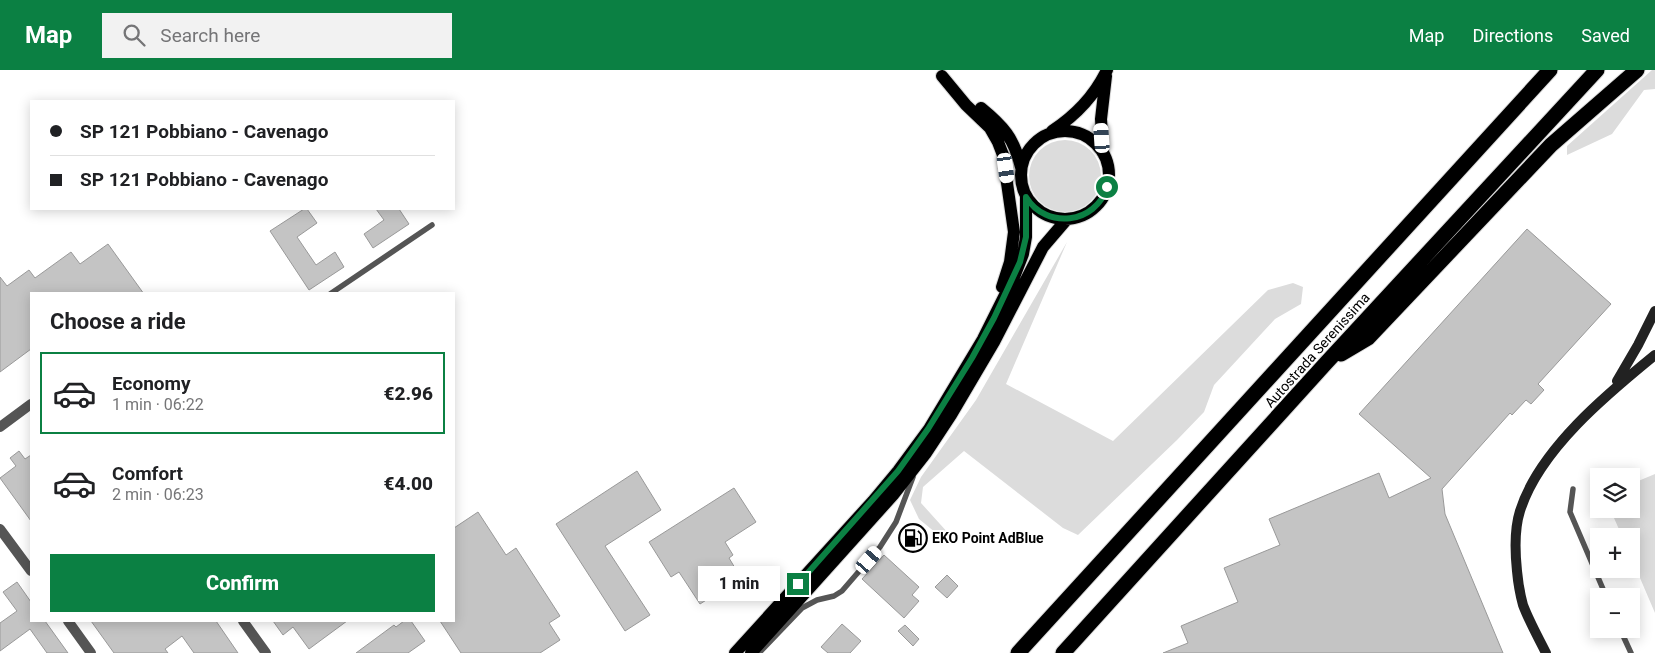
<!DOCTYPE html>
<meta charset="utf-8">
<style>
:root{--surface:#fff;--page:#f2f2f2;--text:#202124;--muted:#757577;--line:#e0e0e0;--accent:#0b8043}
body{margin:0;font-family:Roboto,sans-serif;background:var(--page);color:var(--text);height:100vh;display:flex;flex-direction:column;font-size:19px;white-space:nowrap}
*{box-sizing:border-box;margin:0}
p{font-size:16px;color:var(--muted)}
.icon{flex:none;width:28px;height:28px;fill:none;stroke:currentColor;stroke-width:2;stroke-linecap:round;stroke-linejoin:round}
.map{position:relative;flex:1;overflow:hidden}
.drawer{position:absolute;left:30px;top:222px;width:425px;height:330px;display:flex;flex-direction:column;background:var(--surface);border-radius:0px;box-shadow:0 2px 12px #0003}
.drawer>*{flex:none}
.banner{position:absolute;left:30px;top:30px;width:425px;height:110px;border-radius:0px;box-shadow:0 2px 12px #0003;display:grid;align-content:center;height:110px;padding:0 20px;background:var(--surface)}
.tools{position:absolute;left:1590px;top:398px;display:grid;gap:10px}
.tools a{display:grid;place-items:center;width:50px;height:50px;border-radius:0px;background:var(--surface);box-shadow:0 2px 12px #0003;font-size:25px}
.end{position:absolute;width:22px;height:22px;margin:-11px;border:6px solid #0b8043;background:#fff;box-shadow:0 0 0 2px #fff}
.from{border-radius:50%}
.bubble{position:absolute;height:35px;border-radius:0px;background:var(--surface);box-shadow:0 2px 12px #0003;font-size:16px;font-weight:800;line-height:35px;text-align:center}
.car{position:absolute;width:15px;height:30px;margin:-15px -8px;border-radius:6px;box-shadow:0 0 4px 1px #0007;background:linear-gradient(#fff 24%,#345 0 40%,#fff 0 76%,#345 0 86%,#fff 0)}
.banner b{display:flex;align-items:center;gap:18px;height:48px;font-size:19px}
.banner b+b{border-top:1px solid var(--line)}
.banner i{width:12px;height:12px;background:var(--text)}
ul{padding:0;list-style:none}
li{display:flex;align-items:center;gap:15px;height:82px;margin:0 10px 8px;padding:0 10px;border:2px solid transparent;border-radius:0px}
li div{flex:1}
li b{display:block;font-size:19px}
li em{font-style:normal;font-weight:800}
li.selected{border-color:var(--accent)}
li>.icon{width:45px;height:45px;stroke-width:1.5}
h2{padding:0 20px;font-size:22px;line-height:60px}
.button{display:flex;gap:10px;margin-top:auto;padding:10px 20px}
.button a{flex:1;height:58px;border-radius:0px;background:var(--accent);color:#fff;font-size:20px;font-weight:800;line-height:58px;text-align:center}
header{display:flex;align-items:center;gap:30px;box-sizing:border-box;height:70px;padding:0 25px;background:var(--accent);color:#fff}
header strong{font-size:24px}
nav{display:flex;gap:28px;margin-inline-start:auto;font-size:18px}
.search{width:350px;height:45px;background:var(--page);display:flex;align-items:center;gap:12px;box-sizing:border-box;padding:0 18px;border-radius:0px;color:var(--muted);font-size:19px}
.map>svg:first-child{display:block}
</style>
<header>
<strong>Map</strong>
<div class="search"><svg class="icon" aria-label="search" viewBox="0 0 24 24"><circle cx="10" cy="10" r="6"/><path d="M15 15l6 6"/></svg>Search here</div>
<nav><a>Map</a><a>Directions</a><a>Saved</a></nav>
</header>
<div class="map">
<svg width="1655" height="583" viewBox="0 0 1655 583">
<rect width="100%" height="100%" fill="#fff"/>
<path fill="#dcdcdc" d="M1652,0h3v19l-11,1 -32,44 -45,21v-9z
M1029 106a36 36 0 1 1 72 0a36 36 0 1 1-72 0Z
M1067,172l-61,142 107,57 155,-151 25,-7 10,4 -2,17 -26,15 -61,66 -10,27 -27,28 -99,95 -15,-7 -99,-77 -41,36 -2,16 28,31 -2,8 -28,-23 -9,-19 11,-23 55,-77z
M1655,404v139l-24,-56v-21h-9l-12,-27h21v-25z"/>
<path fill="#c4c4c4" stroke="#999" d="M304,139h3l10,14 -20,14 19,28 19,-13 9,15 -35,23 -39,-59z
M376,139h23l10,15 -36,24 -9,-14 20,-14z
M1527,159l84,75 -73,80 6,6 -13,14 -5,-4 -14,15 -2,-2 -68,76 3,25 58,139h-340l25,-10 -7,-17 57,-24 -14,-34 56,-23 -11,-26 110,-46 10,25 42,-20 -72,-64z
M108,174l36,50h-113v55l-31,23v-95l7,9 22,-16 6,8 36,-26 9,12z
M19,381l6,8 6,-4v66l-31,-43 16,-12 -6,-8z
M637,401l24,39 -56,36 45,69 -25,16 -69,-107z
M734,418l22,34 -31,20 8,13 -4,3 12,20 -41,26 -21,-32 -8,5 -22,-35z
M478,442l28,43 10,-7 44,68 -11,7 11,17 -20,13h-79l-21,-32h14v-93z
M913,457l12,11 -12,12 -11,-11z
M884,485l35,32 -7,8 7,6 -15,17 -42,-39z
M947,505l11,11 -11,12 -12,-11z
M17,512l14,20v19h14l23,32h-21l-17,-24 -30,22v-28l17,-12 -14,-19z
M91,551h125l22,32h-44l-12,-17 -17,13 3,4h-54z
M273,551h74l-38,28 -16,-22 -10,8z
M404,551h7l14,20 -17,12h-52l38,-28 2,2z
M842,554l19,17 -11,12h-22l-7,-6z
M905,555l14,14 -6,7 -15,-15z"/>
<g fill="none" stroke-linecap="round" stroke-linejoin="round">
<defs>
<path id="primary" d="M942,6l24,29 24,23 8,14 5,13 11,77 -4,30 -8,25
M981,38c22,18 33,30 40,59
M1021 105a44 44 0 1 1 88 0a44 44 0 1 1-88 0Z
M1052,61c23,-15 43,-36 55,-61
M1103,83l-2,-34 5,-43
M735,583l138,-152 25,-30 31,-42 54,-90 31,-62 9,-23 3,-17v-40
M751,583l142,-158 33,-42 25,-38 43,-73 49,-95 24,-28"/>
<path id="highway" d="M1341,284l27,-16 183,-193 86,-75
M1018,583l532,-583
M1063,583l263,-290 271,-293"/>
</defs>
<use href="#primary" stroke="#dbdbdb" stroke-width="14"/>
<use href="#highway" stroke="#dbdbdb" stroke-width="17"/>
<path stroke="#555" stroke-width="5.5" d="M330,224l102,-69
M1573,419l-3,23 36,84
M1620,559l11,24
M759,583l43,-45 15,-8 17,-4 8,-5 38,-44 16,-25 17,-45"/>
<path stroke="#555" stroke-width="10" d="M0,357l31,-23
M0,459l31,42
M68,551l23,32
M243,551l23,32"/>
<path stroke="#222" stroke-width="10" d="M1617,311l21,-36 17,-34
M1546,583c-8,-16 -17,-32 -23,-48 -3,-11 -5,-23 -6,-34 -2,-19 -3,-41 3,-60 19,-61 87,-117 135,-156"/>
<use href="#primary" stroke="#000" stroke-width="12"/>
<use href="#highway" stroke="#000" stroke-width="15"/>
</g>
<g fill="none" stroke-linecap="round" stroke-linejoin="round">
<path stroke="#0b8043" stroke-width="6" d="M798,514l100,-113 30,-42 44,-71 22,-40 26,-56 6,-25v-40c20,33 70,27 81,-10"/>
</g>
<defs>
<symbol id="fuel-ring" viewBox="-11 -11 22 22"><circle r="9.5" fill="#fff" stroke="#000" stroke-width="1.5"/><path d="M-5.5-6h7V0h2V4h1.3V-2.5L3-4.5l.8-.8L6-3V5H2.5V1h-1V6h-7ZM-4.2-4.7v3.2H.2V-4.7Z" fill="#000"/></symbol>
</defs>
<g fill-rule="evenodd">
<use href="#fuel-ring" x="897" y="452" width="32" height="32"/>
</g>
<g text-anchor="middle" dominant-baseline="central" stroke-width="4" stroke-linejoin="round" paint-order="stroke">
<g font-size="14" fill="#000" stroke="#fff">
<text transform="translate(1317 280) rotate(-48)">Autostrada Serenissima</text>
</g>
<g font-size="14" font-weight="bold" fill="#000" stroke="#fff" text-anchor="start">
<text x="932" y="468">EKO Point AdBlue</text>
</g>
</g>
</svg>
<div class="tools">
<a><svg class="icon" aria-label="layers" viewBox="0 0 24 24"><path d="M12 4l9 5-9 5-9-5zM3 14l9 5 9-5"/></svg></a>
<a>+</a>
<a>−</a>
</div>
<i class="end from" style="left:1107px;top:117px"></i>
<i class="end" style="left:798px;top:514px"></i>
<div class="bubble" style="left:698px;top:496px;width:82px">1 min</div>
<i class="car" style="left:1102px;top:68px;rotate:356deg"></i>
<i class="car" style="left:1006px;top:98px;rotate:172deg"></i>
<i class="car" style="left:869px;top:490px;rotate:41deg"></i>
<div class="banner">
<b><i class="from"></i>SP 121 Pobbiano - Cavenago</b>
<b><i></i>SP 121 Pobbiano - Cavenago</b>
</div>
<section class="drawer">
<h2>Choose a ride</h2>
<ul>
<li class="selected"><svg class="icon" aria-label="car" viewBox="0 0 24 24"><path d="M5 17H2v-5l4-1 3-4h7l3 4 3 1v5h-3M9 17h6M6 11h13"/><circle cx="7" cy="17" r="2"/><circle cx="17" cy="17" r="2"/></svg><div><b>Economy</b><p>1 min · 06:22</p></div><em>€2.96</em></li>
<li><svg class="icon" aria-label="car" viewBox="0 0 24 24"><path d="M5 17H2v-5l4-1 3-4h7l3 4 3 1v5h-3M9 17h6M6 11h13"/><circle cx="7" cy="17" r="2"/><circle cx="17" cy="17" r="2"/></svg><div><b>Comfort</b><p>2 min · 06:23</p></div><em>€4.00</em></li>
</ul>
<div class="button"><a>Confirm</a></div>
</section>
</div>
